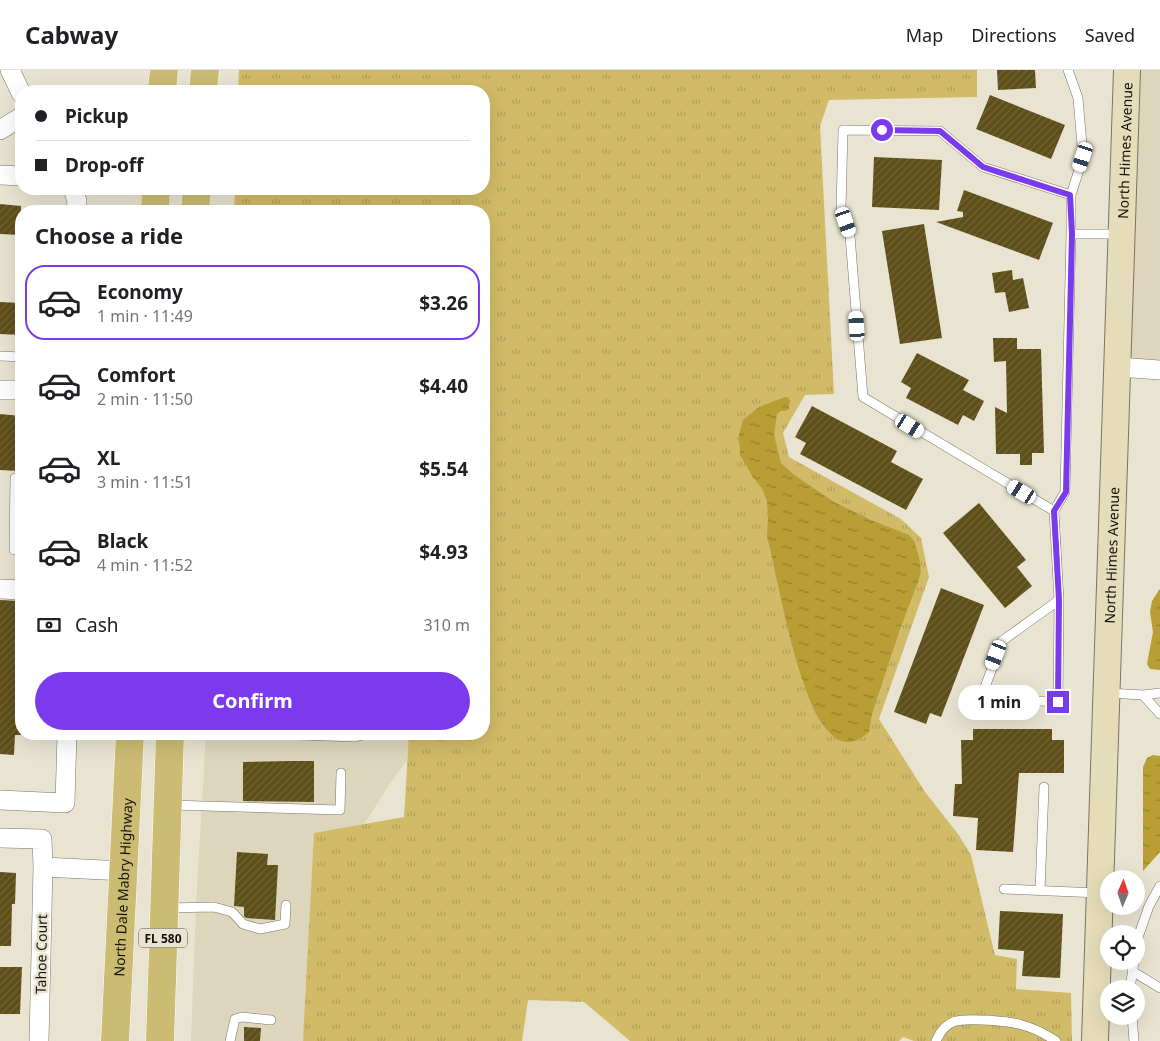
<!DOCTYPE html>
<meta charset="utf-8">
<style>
:root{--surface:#fff;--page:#f6f6f6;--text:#202124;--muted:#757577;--line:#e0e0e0;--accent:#7c3aed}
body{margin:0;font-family:"Noto Sans",sans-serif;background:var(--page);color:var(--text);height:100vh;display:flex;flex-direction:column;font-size:19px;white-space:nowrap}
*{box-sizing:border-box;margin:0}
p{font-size:16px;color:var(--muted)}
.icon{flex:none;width:28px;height:28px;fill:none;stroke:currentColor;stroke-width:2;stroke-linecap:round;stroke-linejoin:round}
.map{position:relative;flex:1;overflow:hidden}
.panel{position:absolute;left:15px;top:135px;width:475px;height:535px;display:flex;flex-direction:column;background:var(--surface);border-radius:20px;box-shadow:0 5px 20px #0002}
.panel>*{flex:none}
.banner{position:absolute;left:15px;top:15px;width:475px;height:110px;border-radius:20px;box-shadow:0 5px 20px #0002;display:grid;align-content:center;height:110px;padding:0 20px;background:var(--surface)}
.needle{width:32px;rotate:2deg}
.buttons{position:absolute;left:1100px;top:800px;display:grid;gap:10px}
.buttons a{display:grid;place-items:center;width:45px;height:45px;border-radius:50%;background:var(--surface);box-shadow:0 5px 20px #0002;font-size:25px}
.end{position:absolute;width:22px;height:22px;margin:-11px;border:6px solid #7c3aed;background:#fff;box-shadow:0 0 0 2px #fff}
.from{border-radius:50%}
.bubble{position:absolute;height:35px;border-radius:18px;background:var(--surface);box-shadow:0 5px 20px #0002;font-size:16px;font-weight:700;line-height:35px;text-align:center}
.car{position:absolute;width:15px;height:30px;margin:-15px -8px;border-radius:6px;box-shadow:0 0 4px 1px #0007;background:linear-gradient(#fff 24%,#345 0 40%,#fff 0 76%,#345 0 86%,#fff 0)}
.banner b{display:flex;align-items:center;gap:18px;height:48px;font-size:19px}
.banner b+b{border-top:1px solid var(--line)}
.banner i{width:12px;height:12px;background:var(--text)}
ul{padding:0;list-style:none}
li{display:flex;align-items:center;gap:15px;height:75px;margin:0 10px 8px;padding:0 10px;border:2px solid transparent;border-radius:20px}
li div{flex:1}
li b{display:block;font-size:19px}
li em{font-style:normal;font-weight:700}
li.active{border-color:var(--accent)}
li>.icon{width:45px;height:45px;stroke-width:1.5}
h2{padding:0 20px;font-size:22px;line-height:60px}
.pay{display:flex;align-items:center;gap:12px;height:55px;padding:0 20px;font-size:19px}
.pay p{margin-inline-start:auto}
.action{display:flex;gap:10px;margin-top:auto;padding:10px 20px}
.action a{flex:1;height:58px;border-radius:30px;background:var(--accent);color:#fff;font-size:20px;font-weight:700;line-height:58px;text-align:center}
header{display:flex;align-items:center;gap:30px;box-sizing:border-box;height:70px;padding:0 25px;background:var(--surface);border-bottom:1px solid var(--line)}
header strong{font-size:24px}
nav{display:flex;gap:28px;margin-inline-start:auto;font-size:18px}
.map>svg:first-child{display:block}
</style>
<header>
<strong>Cabway</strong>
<nav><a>Map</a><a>Directions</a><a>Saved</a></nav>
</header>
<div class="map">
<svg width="1160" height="971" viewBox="0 0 1160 971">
<defs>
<pattern id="park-tufts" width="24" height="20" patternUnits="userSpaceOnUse" patternTransform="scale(1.25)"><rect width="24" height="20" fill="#d2bb68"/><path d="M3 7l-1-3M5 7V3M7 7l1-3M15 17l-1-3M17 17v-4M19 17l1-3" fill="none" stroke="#b3a059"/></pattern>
<pattern id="water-ripples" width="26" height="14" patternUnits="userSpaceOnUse" patternTransform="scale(1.25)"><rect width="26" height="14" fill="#b89e35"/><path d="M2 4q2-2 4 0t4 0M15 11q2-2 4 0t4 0" fill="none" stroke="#947f2b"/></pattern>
<pattern id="building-hatch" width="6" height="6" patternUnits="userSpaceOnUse" patternTransform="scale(1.25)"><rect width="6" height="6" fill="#5e4f19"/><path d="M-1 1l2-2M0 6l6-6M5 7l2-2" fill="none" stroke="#706438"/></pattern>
</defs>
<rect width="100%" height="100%" fill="#e9e4d1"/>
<path fill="#ddd6bd" d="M1141,0h19v291l-34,-2 3,-108z
M206,664h218l-2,6 -33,45 -39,62 -42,194h-117l5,-136z"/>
<path fill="url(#park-tufts)" d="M239,0h738v27l-148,3 -9,26 14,268 -29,1 -22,38 6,24 112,62 20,19 8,39 -50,142 46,73 33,42 13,21 24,100 22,4 -1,30 55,4 1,48h-158l-11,-4 -4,4h-269l-46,-39 -56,-2 -6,41h-219l11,-208 90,-16 5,-83h75v-523h-250l1,-22h249v-98h-246z"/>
<path fill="url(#water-ripples)" d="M785,327l4,1v11l-4,2h-4l-4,3 -3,21 7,28 12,11 41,28 37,18 38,15 5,6 5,16 2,15 -3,10 -19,50 -27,82 -3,18c-8,7 -17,12 -28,9 -10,-3 -23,-22 -27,-31 -24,-55 -33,-116 -47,-174l1,-18 -1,-17 -5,-12 -11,-15 -11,-19 -1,-20 4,-15 16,-13z
M1159,520h1v80l-10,-1 -3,-5 6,-32 -3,-20 2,-11z
M1153,685l7,1v96l-17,19v-104l4,-9z"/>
<path fill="url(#building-hatch)" d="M997,0h38l1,18 -38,2z
M990,25l75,30 -14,34 -75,-30z
M874,87l68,3 -3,50 -67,-3z
M964,120l89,33 -14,37 -103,-38 27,-5v-5l-6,-1z
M0,134l21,2v29l-21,-1z
M924,154l18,114 -42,6 -18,-113z
M1012,200l1,10 10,-2 6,30 -20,4 -4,-20 -10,1 -3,-20z
M0,232l21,1v32l-21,-1z
M993,268h24v11h24l3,104h-12v12h-12v-11h-24l-1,-47 12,6 -1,-52 -12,1z
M917,283l52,27 -6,10 21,11 -10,20 -11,-6 -5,10 -52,-27 5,-10 -10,-6z
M812,336l85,45 -6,11 32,17 -17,31 -106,-56 6,-11 -11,-6z
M0,344l21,2v44h-2v11l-19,-1z
M979,433l47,57 -9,7 15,19 -27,22 -62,-75z
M941,518l43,17 -43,112 -11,-4 -4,11 -32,-12z
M0,530l21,1v134h-6l-1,20 -14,-1z
M973,659h79v11h12v33h-45l-6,79 -37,-2 2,-32 -25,-2 2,-32h7l-1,-44h12z
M290,691h24v41l-71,-1v-39z
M237,782l31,2 -1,11h11l-3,55 -29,-2 -2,-2v-9l-10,-1z
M0,802l16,1 -1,31h-3l-1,42h-11z
M1000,841l63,3 -3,64 -38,-2 2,-25 -26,-2z
M0,897h22l-2,47h-20z
M244,957l17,1 -1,13h-16z"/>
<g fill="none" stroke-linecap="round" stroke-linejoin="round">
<defs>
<path id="lane" d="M1068,0l10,28 5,59 -12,38v39
M0,286l21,1
M1054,441l-191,-114 -13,-161 -9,-27 2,-79 97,1 43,36 88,28
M14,480l1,-72
M1059,530l-1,102 -77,-4 21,-57 57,-41 -5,-89 11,-19 6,-258h48
M1108,623l35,2 17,-2
M1143,625l17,19
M272,664l83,3 12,-3
M170,735l170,5 1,-37
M1004,819l95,4
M1040,821l4,-104
M167,838l47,-1 18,5 11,12 17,5 25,-5 1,-19
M1136,873l13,-37 11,-20
M1132,901l28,17
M1130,919l4,-28
M1132,946l2,25
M230,971l5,-22 7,-2 29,3
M936,971c10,-23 24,-22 46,-21 30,1 48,4 74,21"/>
<path id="street" d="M10,0l11,23
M0,60l21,-13
M0,105l21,1
M73,119l4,12 -1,10
M1118,297l42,3
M0,320h21
M0,519l21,1
M0,730l65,3 2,-69
M0,768l42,1 1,28 -4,174
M43,797l81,4"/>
<g id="secondary">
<path id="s1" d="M1095,971l32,-971"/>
</g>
<g id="primary">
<path d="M162,21l2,-21"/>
<path d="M203,21l2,-21"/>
<path d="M155,141l1,-22"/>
<path d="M195,141l2,-22"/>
<path id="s2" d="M115,971l15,-307"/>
<path d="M160,971l10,-307"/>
</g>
</defs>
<use href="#lane" stroke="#797565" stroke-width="10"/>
<use href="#street" stroke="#797565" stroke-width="20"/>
<use href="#secondary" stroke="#797565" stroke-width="28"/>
<use href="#primary" stroke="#fff" stroke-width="29"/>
<use href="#lane" stroke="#fff" stroke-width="9"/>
<use href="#street" stroke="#fff" stroke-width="19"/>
<use href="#secondary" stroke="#e5ddb9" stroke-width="26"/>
<use href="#primary" stroke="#cbbb73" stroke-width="28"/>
</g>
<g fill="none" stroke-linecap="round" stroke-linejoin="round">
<path stroke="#7c3aed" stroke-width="6" d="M882,60l58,1 43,36 87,28 2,39 -6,258 -12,19 5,89 -1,102"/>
</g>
<g text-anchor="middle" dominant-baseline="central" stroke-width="5" stroke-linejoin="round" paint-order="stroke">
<rect fill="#e9e4d1" stroke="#535046" stroke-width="1" x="139" y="858.5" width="48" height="19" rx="4"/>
<g font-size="12" font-weight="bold" fill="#13110b">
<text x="163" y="868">FL 580</text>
</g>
<g font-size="14" fill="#13110b" stroke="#e9e4d1">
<text stroke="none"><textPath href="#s1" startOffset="891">North Himes Avenue</textPath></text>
<text stroke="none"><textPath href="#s1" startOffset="486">North Himes Avenue</textPath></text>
<text stroke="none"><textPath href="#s2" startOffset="154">North Dale Mabry Highway</textPath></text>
<text transform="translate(41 884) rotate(-89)">Tahoe Court</text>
</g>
</g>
</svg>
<div class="buttons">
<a><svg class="needle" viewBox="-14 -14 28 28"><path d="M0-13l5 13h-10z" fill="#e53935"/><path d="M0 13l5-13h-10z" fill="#757577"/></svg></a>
<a><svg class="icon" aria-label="locate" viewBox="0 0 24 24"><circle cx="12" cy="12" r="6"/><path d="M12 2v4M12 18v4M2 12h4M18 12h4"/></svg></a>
<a><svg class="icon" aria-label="layers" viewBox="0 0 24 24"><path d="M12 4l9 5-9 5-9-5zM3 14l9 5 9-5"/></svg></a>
</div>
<i class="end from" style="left:882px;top:60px"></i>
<i class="end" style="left:1058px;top:632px"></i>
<div class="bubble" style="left:958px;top:615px;width:82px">1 min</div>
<i class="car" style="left:1083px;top:87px;rotate:198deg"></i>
<i class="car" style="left:846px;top:152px;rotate:161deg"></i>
<i class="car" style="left:857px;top:256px;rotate:356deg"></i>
<i class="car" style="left:910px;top:356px;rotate:121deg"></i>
<i class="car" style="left:1022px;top:422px;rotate:301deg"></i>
<i class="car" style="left:996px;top:585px;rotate:201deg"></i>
<div class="banner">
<b><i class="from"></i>Pickup</b>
<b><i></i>Drop-off</b>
</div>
<section class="panel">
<h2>Choose a ride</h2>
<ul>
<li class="active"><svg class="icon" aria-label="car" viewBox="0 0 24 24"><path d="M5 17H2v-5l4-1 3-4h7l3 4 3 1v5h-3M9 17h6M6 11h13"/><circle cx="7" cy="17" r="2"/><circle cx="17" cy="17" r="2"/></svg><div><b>Economy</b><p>1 min · 11:49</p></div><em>$3.26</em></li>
<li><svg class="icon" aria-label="car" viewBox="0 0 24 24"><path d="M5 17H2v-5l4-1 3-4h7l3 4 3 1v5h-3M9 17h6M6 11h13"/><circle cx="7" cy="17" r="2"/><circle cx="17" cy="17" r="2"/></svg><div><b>Comfort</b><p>2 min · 11:50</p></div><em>$4.40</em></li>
<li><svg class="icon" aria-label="car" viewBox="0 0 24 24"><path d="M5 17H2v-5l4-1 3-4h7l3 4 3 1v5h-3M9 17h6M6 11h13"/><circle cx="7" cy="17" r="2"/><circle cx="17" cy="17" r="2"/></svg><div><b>XL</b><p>3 min · 11:51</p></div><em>$5.54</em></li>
<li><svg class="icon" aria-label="car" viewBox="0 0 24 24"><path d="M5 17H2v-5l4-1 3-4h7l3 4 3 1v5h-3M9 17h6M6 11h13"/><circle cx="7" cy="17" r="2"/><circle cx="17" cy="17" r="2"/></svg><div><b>Black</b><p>4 min · 11:52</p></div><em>$4.93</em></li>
</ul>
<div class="pay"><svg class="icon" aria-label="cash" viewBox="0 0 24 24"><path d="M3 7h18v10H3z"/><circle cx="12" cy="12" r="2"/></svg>Cash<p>310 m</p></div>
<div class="action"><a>Confirm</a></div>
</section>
</div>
